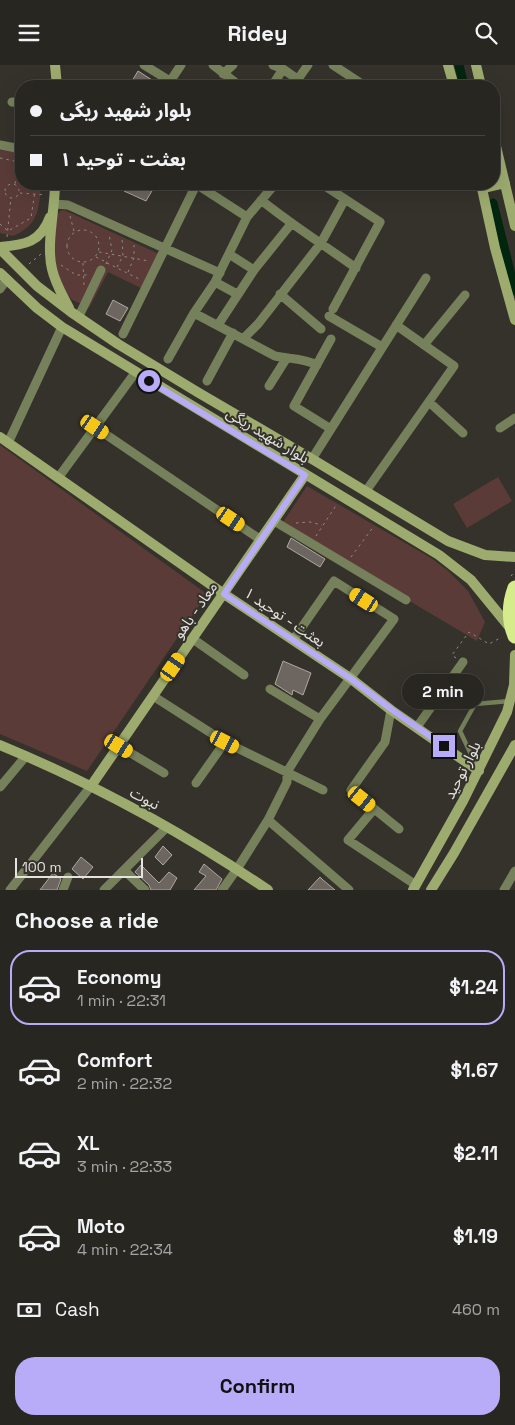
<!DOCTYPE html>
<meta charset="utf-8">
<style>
:root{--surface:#282621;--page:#34322e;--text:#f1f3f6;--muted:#a5a5a5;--line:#44433f;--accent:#b8abf7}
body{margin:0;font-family:"Space Grotesk","Noto Sans Arabic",sans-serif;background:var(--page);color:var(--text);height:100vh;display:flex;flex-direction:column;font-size:19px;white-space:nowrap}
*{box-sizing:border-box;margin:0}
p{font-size:16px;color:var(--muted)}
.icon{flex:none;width:28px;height:28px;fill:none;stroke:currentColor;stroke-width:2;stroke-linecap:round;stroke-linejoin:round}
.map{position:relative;height:825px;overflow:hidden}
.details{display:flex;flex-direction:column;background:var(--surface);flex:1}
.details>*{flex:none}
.top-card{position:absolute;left:15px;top:15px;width:485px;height:110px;border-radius:20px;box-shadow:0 5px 20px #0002,0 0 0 1px var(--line);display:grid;align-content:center;height:110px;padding:0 15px;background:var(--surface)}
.scale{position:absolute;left:15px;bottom:12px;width:128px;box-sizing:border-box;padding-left:5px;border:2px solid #e5e3df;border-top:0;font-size:14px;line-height:18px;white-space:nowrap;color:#e5e3df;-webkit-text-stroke:4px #35322c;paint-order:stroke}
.end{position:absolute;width:22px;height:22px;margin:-11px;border:6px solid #b8abf7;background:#111;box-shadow:0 0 0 2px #111}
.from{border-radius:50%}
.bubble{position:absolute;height:35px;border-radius:18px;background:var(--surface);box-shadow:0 5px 20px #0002,0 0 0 1px var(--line);font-size:16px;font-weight:700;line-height:35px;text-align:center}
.car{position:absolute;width:15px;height:30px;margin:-15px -8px;border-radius:6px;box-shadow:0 0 4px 1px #0007;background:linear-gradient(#f5c518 24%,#345 0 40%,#f5c518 0 76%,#345 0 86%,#f5c518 0)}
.top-card b{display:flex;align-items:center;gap:18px;height:48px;font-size:19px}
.top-card b+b{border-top:1px solid var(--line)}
.top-card i{width:12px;height:12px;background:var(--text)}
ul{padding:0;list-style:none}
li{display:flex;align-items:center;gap:15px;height:75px;margin:0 10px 8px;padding:0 5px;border:2px solid transparent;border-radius:20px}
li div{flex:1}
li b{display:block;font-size:19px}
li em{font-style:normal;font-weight:700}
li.active{border-color:var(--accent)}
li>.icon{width:45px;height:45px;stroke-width:1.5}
h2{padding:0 15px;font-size:22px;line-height:60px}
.pay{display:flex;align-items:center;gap:12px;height:55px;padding:0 15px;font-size:19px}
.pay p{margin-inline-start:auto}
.cta{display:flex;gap:10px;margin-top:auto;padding:10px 15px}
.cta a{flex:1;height:58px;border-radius:20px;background:var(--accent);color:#111;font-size:20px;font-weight:700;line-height:58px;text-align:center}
header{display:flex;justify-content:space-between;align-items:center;height:65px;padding:0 15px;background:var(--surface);font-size:22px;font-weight:700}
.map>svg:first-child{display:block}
</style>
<header><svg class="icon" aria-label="menu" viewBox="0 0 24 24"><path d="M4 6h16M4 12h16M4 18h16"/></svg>Ridey<svg class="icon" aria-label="search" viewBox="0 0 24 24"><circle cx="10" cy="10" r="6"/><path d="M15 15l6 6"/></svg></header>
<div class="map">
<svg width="515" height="825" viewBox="0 0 515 825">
<rect width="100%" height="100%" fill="#35322c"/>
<path fill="#5a3b38" d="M0,85l21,3v31h20c-2,25 -2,41 -28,52l-13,-3z
M64,145l95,44 -16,35 -35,-17 -19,36 -18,-9 -11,-16 -8,-30 5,-38 3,-4z
M0,380l207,149 -120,177 -87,-37z
M498,412l14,24 -45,27 -14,-24z
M307,421l124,72 16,12 21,21 17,31 -8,19 -196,-116z"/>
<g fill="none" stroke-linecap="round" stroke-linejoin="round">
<path stroke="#01250d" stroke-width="9" d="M459,0l5,21
M493,138l22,88"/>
</g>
<path fill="#6c6560" stroke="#aea7a2" d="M138,6l14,9 -3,6h-20z
M128,119h28l-10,17 -22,-10z
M113,235l15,8 -8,13 -14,-7z
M291,473l34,21 -5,8 -33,-20z
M283,596l28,12 -8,22 -10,-5 -1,5 -17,-11z
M163,781l9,9 -9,10 -8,-8z
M81,792l12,10 -10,12 -11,-10z
M204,799l18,15 -6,11h-22l12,-14 -7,-4z
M141,800l18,18 10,-11 8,6 -7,12h-19l-2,-5 -14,-13z
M53,808l8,6 -4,11h-17z
M320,812l3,3 12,10h-27z"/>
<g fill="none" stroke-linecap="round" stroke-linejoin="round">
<path stroke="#8d8b86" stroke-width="1" stroke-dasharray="2.5 4" stroke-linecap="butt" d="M0,93l19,4 -4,22
M5 126a7 7 0 1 1 14 0a7 7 0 1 1-14 0Z
M20,128l26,2
M70,151l4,15
M0,159l8,7 23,-13 5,-34
M67 181a16 16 0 1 1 32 0a16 16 0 1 1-32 0Z
M7,172l4,-39
M99,187l50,9
M96,192l8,4
M83,198l1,23
M107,198l32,16
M29,199l12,-10
M106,199l6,-14 -3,-16
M61,200l15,10h12
M117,202l6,-11 -1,-18
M128,207l6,-14v-13
M296,458l14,-1 12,3
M316,471l21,-32
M351,492l23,-31
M511,511l4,-5
M456,593l-4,-3 17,-23 20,12 13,-7"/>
<path stroke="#76805b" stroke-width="4.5" d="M477,702l-17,-36 15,-27 35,-3"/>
<path stroke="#76805b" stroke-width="9" d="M144,0l26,16
M213,0l27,21
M273,0l10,4 24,17
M333,0l32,21
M223,9l10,-9
M298,14l10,-14
M167,21l14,-21
M272,21l11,-17
M12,37l9,1
M0,80l21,4
M196,119l51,33
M322,119l58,38 -47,87
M261,135c31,25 63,45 95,68
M55,139l13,1 152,68
M229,189l25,16
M215,217l22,12
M0,224l7,-10
M280,229l41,35
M194,248l81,43c14,3 29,2 42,9
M79,251l22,-46
M329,251l53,31
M218,260l36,-55 37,-46
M123,269l73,-149
M243,274l15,-15 63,-81 24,-44
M331,274l-37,67 37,23
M424,280l41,-50
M168,294l26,-46 21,-31 32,-65 28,-33
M207,316l26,-48
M269,321l17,-27
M429,337l34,31
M95,362l166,113
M500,363l15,-10
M8,378l54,-116
M312,394l114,-181
M58,413l77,-105
M366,426l88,-125 -58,-41
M274,456l132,79
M193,574l51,36
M270,624l50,30
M153,631l72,46 98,48
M391,645l-6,32 -34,48 48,39
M417,662l46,-65
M119,681l45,27
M196,718l29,-41
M0,722l26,-31
M374,744l-26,31 68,45
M268,755l81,70
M124,805l21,20
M10,825l81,-104
M63,825l5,-13
M104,825l63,-63
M222,825l15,-21 31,-49 19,-38v-10l33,-53 74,-100 -60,-38 -41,59
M504,825l11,-19"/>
<path stroke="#9dab6f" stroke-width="10" d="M55,0l2,21
M448,0l6,21
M476,0l5,21
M494,73l21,88
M55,119c0,25 -9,61 -3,85 3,14 11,27 17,39
M481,119l14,64 20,72
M483,123l22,-5
M0,182c25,-2 41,-5 50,-30
M0,184l37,37 34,26 47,32 81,49 113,66 136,82 37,14 30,2
M0,208l37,35 25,19 377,228 32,25 40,49
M0,372l224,157 126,84 41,32 88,61
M0,680c94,39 184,88 268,145
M91,721l214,-311
M413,825l50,-89 44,-89 7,-27 1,-30
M431,825l23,-37 61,-108"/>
<path stroke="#d5eb8c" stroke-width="15" d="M515,523c-6,16 -6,33 0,48"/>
</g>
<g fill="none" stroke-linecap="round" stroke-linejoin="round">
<path stroke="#b8abf7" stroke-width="6" d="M149,316l156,94 -81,119 126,84 41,31 53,37"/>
</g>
<g text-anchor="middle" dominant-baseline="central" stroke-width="4" stroke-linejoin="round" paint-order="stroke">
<g font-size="15" fill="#e5e3df" stroke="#35322c">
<text transform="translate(268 370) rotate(31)">بلوار شهید ریگی</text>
<text transform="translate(195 545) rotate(-55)">معاد - باهو</text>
<text transform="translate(285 552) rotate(34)">بعثت - توحید ۱</text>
<text transform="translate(462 705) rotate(-63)">بلوار توحید</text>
<text transform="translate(145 733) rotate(28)">نبوت</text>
</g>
</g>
</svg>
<div class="scale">100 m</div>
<i class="end from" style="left:149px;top:316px"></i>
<i class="end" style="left:444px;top:681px"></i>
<div class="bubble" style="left:402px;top:609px;width:82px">2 min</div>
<i class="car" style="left:95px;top:362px;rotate:124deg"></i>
<i class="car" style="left:231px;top:454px;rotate:124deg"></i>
<i class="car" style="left:364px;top:535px;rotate:302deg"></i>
<i class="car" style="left:173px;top:602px;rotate:35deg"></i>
<i class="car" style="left:225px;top:677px;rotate:117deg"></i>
<i class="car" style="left:119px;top:681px;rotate:121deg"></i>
<i class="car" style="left:362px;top:734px;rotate:129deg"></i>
<div class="top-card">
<b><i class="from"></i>بلوار شهید ریگی</b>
<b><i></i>بعثت - توحید ۱</b>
</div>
</div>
<section class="details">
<h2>Choose a ride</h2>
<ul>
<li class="active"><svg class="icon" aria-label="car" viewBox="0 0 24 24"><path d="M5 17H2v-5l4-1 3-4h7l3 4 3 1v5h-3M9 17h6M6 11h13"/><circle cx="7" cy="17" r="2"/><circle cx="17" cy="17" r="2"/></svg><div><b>Economy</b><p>1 min · 22:31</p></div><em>$1.24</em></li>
<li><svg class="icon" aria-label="car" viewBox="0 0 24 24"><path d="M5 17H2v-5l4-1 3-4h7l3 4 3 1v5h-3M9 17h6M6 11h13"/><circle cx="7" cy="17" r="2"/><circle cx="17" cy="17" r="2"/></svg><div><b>Comfort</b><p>2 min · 22:32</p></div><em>$1.67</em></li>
<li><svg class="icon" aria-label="car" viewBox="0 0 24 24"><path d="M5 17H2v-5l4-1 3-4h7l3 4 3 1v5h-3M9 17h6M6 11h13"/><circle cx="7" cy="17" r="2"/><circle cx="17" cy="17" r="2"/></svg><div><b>XL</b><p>3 min · 22:33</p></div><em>$2.11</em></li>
<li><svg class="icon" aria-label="car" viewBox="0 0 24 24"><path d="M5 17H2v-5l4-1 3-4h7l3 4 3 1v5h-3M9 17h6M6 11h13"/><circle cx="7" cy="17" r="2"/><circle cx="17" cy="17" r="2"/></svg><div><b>Moto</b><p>4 min · 22:34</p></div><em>$1.19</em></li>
</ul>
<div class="pay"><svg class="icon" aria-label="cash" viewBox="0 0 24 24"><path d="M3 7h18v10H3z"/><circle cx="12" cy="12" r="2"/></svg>Cash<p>460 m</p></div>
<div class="cta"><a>Confirm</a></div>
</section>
